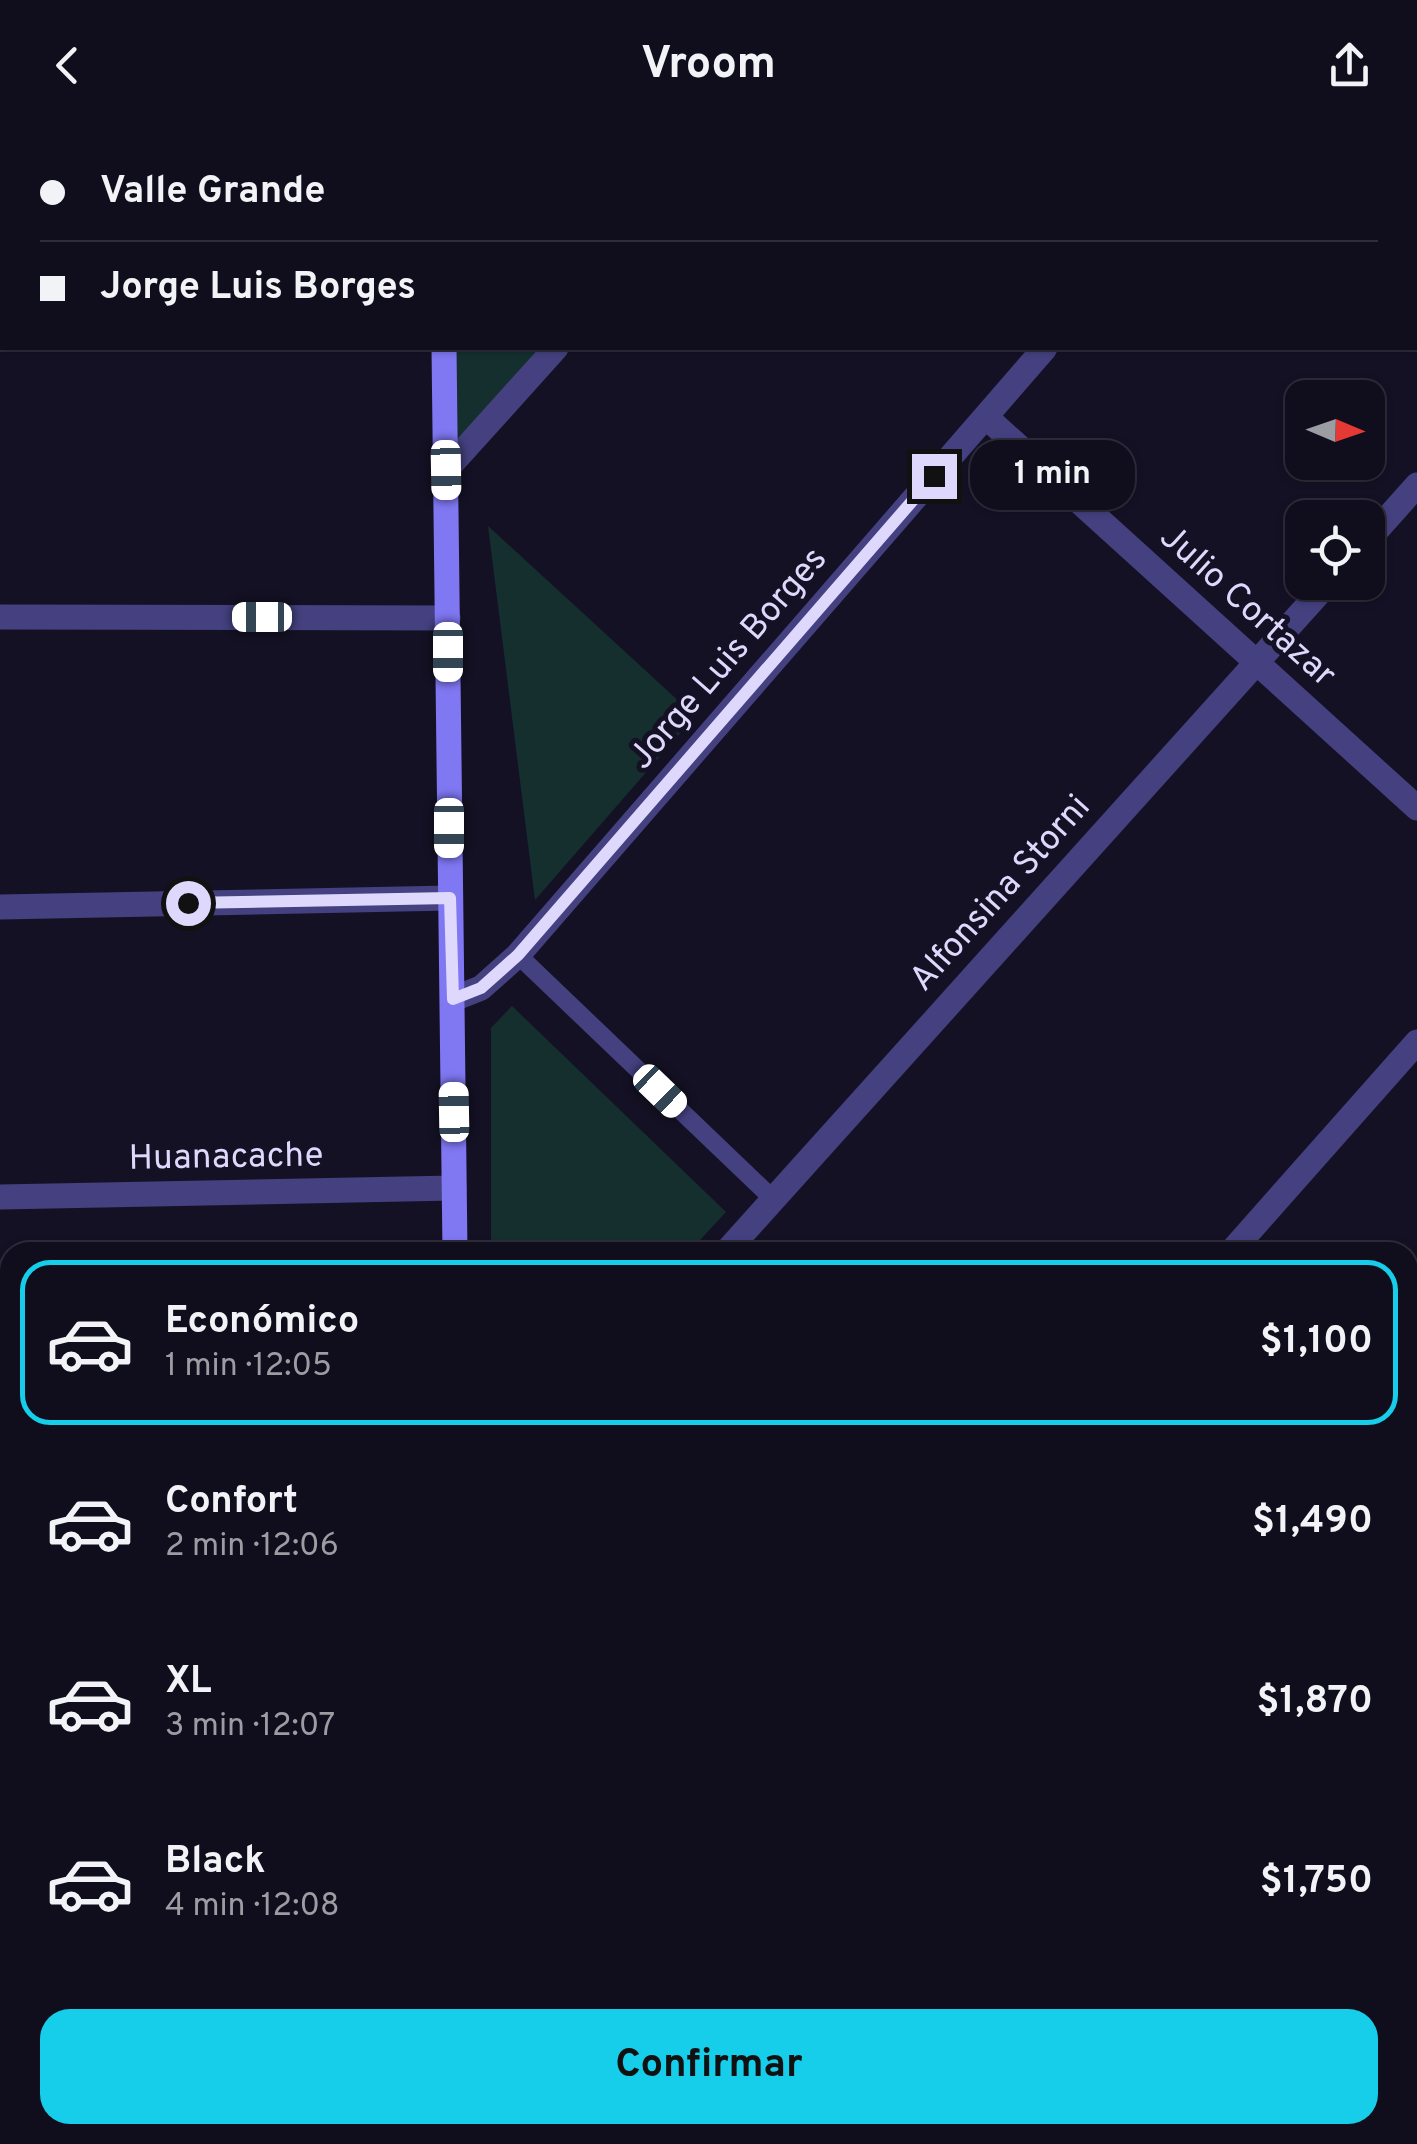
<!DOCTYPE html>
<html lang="es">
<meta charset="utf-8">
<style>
:root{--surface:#100d1c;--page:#191625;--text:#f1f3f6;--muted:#9c9ca3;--line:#302d3b;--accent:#16ceea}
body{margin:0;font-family:Overpass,sans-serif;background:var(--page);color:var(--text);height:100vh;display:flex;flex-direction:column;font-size:38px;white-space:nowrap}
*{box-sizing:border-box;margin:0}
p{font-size:32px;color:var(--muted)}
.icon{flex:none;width:55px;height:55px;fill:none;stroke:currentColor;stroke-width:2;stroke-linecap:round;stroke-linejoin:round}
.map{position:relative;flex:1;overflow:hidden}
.details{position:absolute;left:0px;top:1112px;width:1418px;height:902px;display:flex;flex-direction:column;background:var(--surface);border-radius:30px 30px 0 0;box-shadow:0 2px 8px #0004,0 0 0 2px var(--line)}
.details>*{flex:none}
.top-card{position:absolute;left:0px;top:0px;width:1418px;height:220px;box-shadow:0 2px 8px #0004,0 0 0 2px var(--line);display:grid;align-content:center;height:220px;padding:0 40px;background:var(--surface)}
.needle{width:65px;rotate:92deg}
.tools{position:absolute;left:1285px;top:250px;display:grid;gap:20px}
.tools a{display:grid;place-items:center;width:100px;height:100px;border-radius:20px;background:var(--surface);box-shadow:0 2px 8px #0004,0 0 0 2px var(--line);font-size:50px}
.end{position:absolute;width:45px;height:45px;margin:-22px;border:12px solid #ded9fc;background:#111;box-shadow:0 0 0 5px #111}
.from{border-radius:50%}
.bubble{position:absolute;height:70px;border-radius:30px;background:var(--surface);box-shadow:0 2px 8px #0004,0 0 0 2px var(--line);font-size:32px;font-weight:700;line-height:70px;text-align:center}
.car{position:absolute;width:30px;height:60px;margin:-30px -15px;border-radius:12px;box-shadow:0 0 8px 2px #0007;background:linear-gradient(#fff 24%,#345 0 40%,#fff 0 76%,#345 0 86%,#fff 0)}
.top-card b{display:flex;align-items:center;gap:35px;height:95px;font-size:38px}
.top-card b+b{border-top:2px solid var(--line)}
.top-card i{width:25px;height:25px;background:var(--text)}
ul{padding:18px 0 0;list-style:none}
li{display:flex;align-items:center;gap:30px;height:165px;margin:0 20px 15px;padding:0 20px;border:5px solid transparent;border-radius:30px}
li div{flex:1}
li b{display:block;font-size:38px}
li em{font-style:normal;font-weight:700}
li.active{border-color:var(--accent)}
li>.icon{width:90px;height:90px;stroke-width:1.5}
.primary-button{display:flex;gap:20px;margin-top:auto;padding:20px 40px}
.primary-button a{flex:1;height:115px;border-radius:30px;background:var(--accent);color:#111;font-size:40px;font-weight:700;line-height:115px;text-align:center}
header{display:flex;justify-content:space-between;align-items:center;height:130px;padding:0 40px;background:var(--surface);font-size:45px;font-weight:700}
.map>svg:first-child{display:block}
</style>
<header><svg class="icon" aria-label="back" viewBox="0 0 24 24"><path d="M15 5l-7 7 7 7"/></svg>Vroom<svg class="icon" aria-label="share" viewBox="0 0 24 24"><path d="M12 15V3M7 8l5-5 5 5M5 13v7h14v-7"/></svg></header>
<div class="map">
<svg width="1417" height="2014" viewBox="0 0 1417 2014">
<rect width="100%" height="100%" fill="#151125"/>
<path fill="#152f2f" d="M444,218h112l-110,122z
M488,396l207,190 -160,184z
M512,876l214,206 -37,40h-198v-224z
M1417,1533v138l-9,2v-130z
M0,1650h10v161l-10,1z
M1417,1732v237h-9v-235z"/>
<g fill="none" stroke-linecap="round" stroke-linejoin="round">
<path stroke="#132548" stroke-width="38" d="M1408,1883h9
M0,1920l10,1"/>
<path stroke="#3baeab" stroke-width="6" stroke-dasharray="5 8" stroke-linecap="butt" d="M1408,1764l9,-2
M0,1899l10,1"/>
<path stroke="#454180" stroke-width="18" d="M518,825l255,244"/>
<path stroke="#454180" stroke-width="25" d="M677,2l2,-2
M749,2l2,-2
M1231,2l2,-2
M0,194h2
M986,287l431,391
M446,340l110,-122
M1368,410l49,-55
M0,487l448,1
M0,777l450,-9
M453,869l28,-11 37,-33 527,-607
M0,1067l454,-9
M726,1122l603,-670
M1231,1122l186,-210
M0,1350h10
M1408,1469l9,-10
M0,1629h10
M0,1996h10
M112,2005v9
M1005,2005l412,4"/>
<path stroke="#8078f3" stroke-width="25" d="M442,0v2
M444,218l11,904"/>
<path stroke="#c36af2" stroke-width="25" d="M1408,1701l9,-1
M0,1849h10"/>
</g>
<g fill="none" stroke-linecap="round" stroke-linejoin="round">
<path stroke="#ded9fc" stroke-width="12" d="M188,773l262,-5 3,101 28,-11 37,-33 416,-479"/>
</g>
<g text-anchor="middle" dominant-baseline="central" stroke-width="10" stroke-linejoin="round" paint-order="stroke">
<g font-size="35" fill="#ded9fc" stroke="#151125">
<text transform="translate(1247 477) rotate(42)">Julio Cortazar</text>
<text transform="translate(729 529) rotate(-49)">Jorge Luis Borges</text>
<text transform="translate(1001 764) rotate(-48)">Alfonsina Storni</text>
<text transform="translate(226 1028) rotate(-1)">Huanacache</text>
</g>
</g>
</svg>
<div class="tools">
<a><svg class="needle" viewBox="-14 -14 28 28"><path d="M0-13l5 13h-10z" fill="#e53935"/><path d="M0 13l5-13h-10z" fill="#9c9ca3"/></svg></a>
<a><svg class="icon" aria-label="locate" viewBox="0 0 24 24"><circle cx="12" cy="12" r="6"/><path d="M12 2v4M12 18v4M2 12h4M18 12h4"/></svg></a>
</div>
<i class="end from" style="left:188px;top:773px"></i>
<i class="end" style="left:934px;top:346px"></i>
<div class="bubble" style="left:970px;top:310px;width:165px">1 min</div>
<i class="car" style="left:446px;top:340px;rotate:179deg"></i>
<i class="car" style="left:262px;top:487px;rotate:270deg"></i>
<i class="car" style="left:448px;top:522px;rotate:180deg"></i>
<i class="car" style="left:449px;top:698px;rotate:180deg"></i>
<i class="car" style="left:660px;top:961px;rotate:134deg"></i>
<i class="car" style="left:454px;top:982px;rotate:359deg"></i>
<div class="top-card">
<b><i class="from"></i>Valle Grande</b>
<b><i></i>Jorge Luis Borges</b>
</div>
<section class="details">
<ul>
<li class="active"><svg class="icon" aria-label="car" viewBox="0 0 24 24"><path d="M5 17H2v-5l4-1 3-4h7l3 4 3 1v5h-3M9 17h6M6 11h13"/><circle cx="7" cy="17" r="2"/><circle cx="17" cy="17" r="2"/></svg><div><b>Económico</b><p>1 min · 12:05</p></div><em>$1,100</em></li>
<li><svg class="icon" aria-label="car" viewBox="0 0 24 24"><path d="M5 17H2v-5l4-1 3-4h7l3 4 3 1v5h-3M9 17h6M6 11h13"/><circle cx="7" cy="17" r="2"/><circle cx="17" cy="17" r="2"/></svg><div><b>Confort</b><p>2 min · 12:06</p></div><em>$1,490</em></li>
<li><svg class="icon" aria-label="car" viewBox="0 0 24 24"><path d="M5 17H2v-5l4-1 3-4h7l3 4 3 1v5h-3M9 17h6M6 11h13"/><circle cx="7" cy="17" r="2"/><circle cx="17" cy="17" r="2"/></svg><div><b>XL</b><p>3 min · 12:07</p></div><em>$1,870</em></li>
<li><svg class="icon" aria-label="car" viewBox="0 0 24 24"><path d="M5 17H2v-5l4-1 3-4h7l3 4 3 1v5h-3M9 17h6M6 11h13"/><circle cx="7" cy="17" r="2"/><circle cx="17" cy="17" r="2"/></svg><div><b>Black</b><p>4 min · 12:08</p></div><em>$1,750</em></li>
</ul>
<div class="primary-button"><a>Confirmar</a></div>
</section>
</div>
